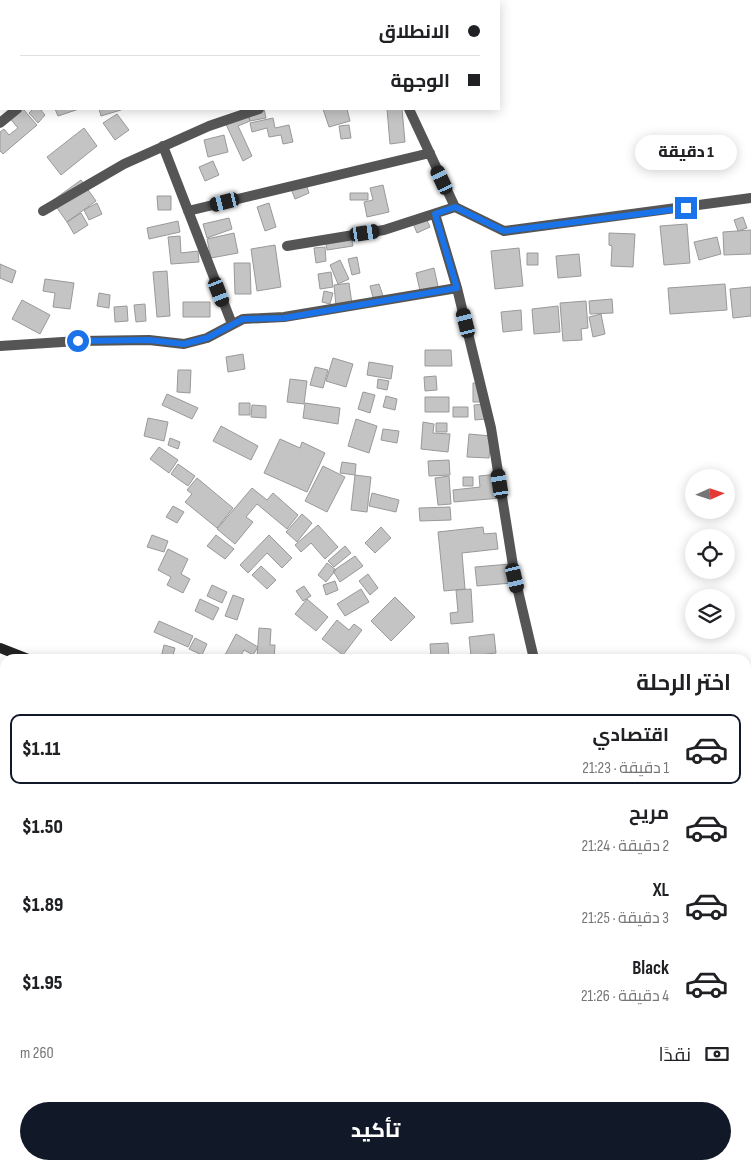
<!DOCTYPE html>
<html lang="ar">
<meta charset="utf-8">
<style>
:root{--surface:#fff;--page:#f2f2f2;--text:#202124;--muted:#757577;--line:#e0e0e0;--accent:#111827}
body{margin:0;font-family:"Sofia Sans Condensed",Cairo,sans-serif;background:var(--page);color:var(--text);direction:rtl;height:100vh;display:flex;flex-direction:column;font-size:19px;white-space:nowrap}
*{box-sizing:border-box;margin:0}
p{font-size:16px;color:var(--muted)}
.icon{flex:none;width:28px;height:28px;fill:none;stroke:currentColor;stroke-width:2;stroke-linecap:round;stroke-linejoin:round}
.map{position:relative;flex:1;overflow:hidden;direction:ltr}
.panel{position:absolute;left:0px;top:654px;width:751px;height:516px;display:flex;flex-direction:column;background:var(--surface);border-radius:15px 15px 0 0;box-shadow:0 2px 12px #0003;direction:rtl}
.panel>*{flex:none}
.top-card{position:absolute;left:0px;top:0px;width:500px;height:110px;box-shadow:0 2px 12px #0003;direction:rtl;display:grid;align-content:center;height:110px;padding:0 20px;background:var(--surface)}
.needle{width:32px;rotate:87deg}
.buttons{position:absolute;left:685px;top:469px;display:grid;gap:10px}
.buttons a{display:grid;place-items:center;width:50px;height:50px;border-radius:50%;background:var(--surface);box-shadow:0 2px 12px #0003;font-size:25px}
.end{position:absolute;width:22px;height:22px;margin:-11px;border:6px solid #1a73e8;background:#fff;box-shadow:0 0 0 2px #fff}
.from{border-radius:50%}
.bubble{position:absolute;height:35px;border-radius:18px;background:var(--surface);box-shadow:0 2px 12px #0003;font-size:16px;font-weight:800;line-height:35px;text-align:center;direction:rtl}
.car{position:absolute;width:15px;height:30px;margin:-15px -8px;border-radius:6px;box-shadow:0 0 4px 1px #0007;background:linear-gradient(#222 24%,#8ab4d8 0 40%,#222 0 76%,#8ab4d8 0 86%,#222 0)}
.top-card b{display:flex;align-items:center;gap:18px;height:48px;font-size:19px}
.top-card b+b{border-top:1px solid var(--line)}
.top-card i{width:12px;height:12px;background:var(--text)}
ul{padding:0;list-style:none}
li{display:flex;align-items:center;gap:15px;height:70px;margin:0 10px 8px;padding:0 10px;border:2px solid transparent;border-radius:10px}
li div{flex:1}
li b{display:block;font-size:19px}
li em{font-style:normal;font-weight:800}
li.selected{border-color:var(--accent)}
li>.icon{width:45px;height:45px;stroke-width:1.5}
h2{padding:0 20px;font-size:22px;line-height:60px}
.pay{display:flex;align-items:center;gap:12px;height:55px;padding:0 20px;font-size:19px}
.pay p{margin-inline-start:auto}
.action{display:flex;gap:10px;margin-top:auto;padding:10px 20px}
.action a{flex:1;height:58px;border-radius:30px;background:var(--accent);color:#fff;font-size:20px;font-weight:800;line-height:58px;text-align:center}
.map>svg:first-child{display:block}
</style>
<div class="map">
<svg width="751" height="1169" viewBox="0 0 751 1169">
<rect width="100%" height="100%" fill="#fff"/>
<path fill="#c4c4c4" stroke="#999" d="M16,109h7l14,16 -34,29 -3,-3v-19l4,-3 5,6 9,-7 -10,-12z
M33,109h7l5,6 -7,8 -9,-10z
M55,109h24l-21,7z
M99,109h21l1,1 -20,6z
M264,109l2,9 -16,3 -2,-9z
M323,109h24l3,12 -21,6z
M387,109h15l3,33 -15,2z
M245,110l5,11 -12,5 14,30 -9,5 -19,-41z
M117,114l12,16 -14,10 -12,-17z
M273,118l2,10 14,-3 4,17 -10,2 -2,-9 -12,2 -2,-9 -15,4 -2,-9z
M349,125l2,13 -10,1 -2,-13z
M84,128l13,18 -36,29 -14,-18z
M224,135l4,17 -20,5 -4,-17z
M213,161l6,14 -14,6 -6,-14z
M81,180l15,21 -29,21 -15,-21z
M305,181l4,12 -14,6 -5,-13z
M383,185l6,27 -22,5 -3,-15 9,-2 -3,-12z
M350,193h18v7h-18z
M157,196h14v14h-13z
M97,203l5,11 -13,6 -5,-10z
M269,203l7,24 -11,4 -8,-24z
M81,213l7,12 -14,9 -7,-12z
M425,216l5,11 -13,6 -5,-12z
M743,217l4,11 -9,3 -4,-11z
M229,218l3,11 -25,9 -4,-14z
M178,221l2,11 -31,7 -2,-11z
M687,224l3,39 -26,2 -4,-39z
M751,230v24l-27,1 -1,-23z
M234,233l4,20 -27,5 -4,-19z
M609,233l26,1 -2,33 -22,-1 1,-20 -3,-1z
M351,235l2,11 -26,4 -2,-11z
M180,236l1,17 17,-2 1,11 -28,2 -3,-27z
M717,237l4,17 -22,6 -5,-18z
M275,245l6,42 -24,4 -6,-42z
M325,247l1,14 -10,2 -2,-15z
M519,248l4,38 -28,3 -4,-38z
M527,253h11v12h-11z
M579,254l2,22 -23,2 -2,-22z
M357,257l3,16 -8,2 -4,-16z
M340,260l9,19 -11,5 -8,-19z
M234,263h16l1,31h-16z
M0,264l16,7 -4,12 -12,-5z
M434,268l5,23 -18,4 -5,-22z
M167,271l3,45 -13,1 -4,-45z
M331,272l2,15 -13,2 -2,-15z
M45,279l29,4 -4,26 -17,-2 2,-14 -12,-2z
M349,283l3,21 -16,2 -2,-21z
M379,284l6,18 -10,3 -5,-19z
M725,284l2,26 -57,4 -2,-26z
M751,287v29l-18,2 -3,-29z
M324,291l9,2 -3,11 -8,-2z
M99,293l11,2 -1,13 -12,-2z
M612,299l1,14 -23,1 -1,-13z
M22,300l28,15 -10,19 -28,-15z
M586,301l2,27 -7,1 1,11 -19,1 -3,-38z
M183,302h27v15h-27z
M145,304l1,17 -10,1 -2,-17z
M127,306l1,15 -13,1 -1,-15z
M558,306l2,26 -26,2 -2,-25z
M521,310l1,20 -19,2 -2,-20z
M601,314l4,20 -12,3 -4,-20z
M425,350h26l1,16h-27z
M243,354l2,15 -17,3 -2,-15z
M333,358l20,6 -7,23 -20,-6z
M369,362l24,4 -2,13 -24,-4z
M315,367l13,3 -5,18 -13,-3z
M178,370h13l-1,23 -13,-1z
M436,376l1,14 -12,1 -1,-14z
M290,379l17,2 -3,23 -17,-2z
M378,379l11,2 -2,9 -10,-2z
M473,383h11v19h-11z
M363,392l12,3 -5,18 -12,-4z
M167,394l31,14 -6,11 -30,-14z
M386,396l11,3 -2,11 -12,-3z
M425,397h24v15h-24z
M239,403h11v12h-11z
M305,403l35,5 -2,16 -35,-6z
M485,404l1,15 -11,1 -1,-15z
M252,405l14,1v12l-15,-1z
M453,407h15v10h-15z
M148,418l20,4 -4,19 -20,-5z
M356,419l21,7 -8,27 -21,-7z
M423,422l11,2 -1,9 17,1 -2,18 -27,-3z
M436,423h11v9h-11z
M221,426l37,20 -7,14 -38,-19z
M383,429l16,2 -2,12 -16,-3z
M469,434l22,2 -2,22 -22,-1z
M170,438l10,4 -2,7 -10,-4z
M280,439l20,9 2,-6 23,11 -18,39 -43,-19z
M159,447l19,13 -9,13 -19,-14z
M449,460l1,15 -21,1 -1,-15z
M342,462l14,2 -1,11 16,2 -4,35 -16,-2 4,-35 -15,-2z
M178,464l17,12 -7,10 -17,-12z
M323,466l22,11 -18,35 -22,-11z
M499,474l2,24 -47,4 -1,-12 27,-3 -1,-11z
M449,476l2,28 -13,1 -3,-27z
M463,477h10v9h-10z
M197,478l36,30 -16,20 -32,-26 7,-8 -5,-4z
M252,488l15,12 6,-7 25,22 -11,14 -30,-25 -11,13 7,5 -18,22 -18,-15z
M372,493l27,7 -3,12 -27,-6z
M173,506l11,6 -7,11 -11,-6z
M450,507l1,13 -31,1 -1,-13z
M302,514l10,9 -15,19 -11,-10z
M318,525l20,22 -13,12 -14,-16 -10,9 -6,-7z
M381,527l10,11 -16,15 -10,-10z
M483,527l1,7 12,-1 2,16 -36,4 3,36 -21,2 -6,-59z
M152,535l16,6 -4,11 -17,-5z
M216,535l18,14 -9,10 -18,-13z
M269,535l23,23 -10,10 -15,-15 -19,20 -8,-8z
M345,546l6,7 -17,14 -6,-6z
M168,549l20,10 -7,15 9,5 -7,14 -16,-8 4,-8 -13,-7z
M355,556l8,10 -23,16 -7,-11z
M327,563l9,7 -10,12 -8,-7z
M510,564l2,19 -35,3 -2,-19z
M261,566l15,14 -9,9 -15,-14z
M368,574l10,14 -8,7 -11,-14z
M335,581l3,9 -12,5 -3,-10z
M212,585l15,7 -5,11 -15,-7z
M304,586l7,10 -8,5 -7,-10z
M361,589l8,13 -24,14 -8,-12z
M471,589l2,33 -22,2 -1,-11 8,-1 -2,-22z
M233,595l11,4 -7,21 -12,-4z
M395,597l20,20 -24,24 -20,-20z
M200,599l19,9 -6,12 -18,-9z
M307,599l21,18 -12,14 -21,-17z
M337,620l12,10 5,-6 8,6 -19,25 -21,-16z
M159,621l34,15 -5,11 -34,-15z
M259,628l12,1 -1,16h5l-1,14 -17,-1z
M236,634l22,13 -5,8 -9,-5 -5,9h-7l-7,-4z
M494,634l2,19 -25,3 -2,-19z
M195,638l12,6 -5,11 -13,-6z
M448,643l1,15h-18l-1,-14z
M164,645l11,3 -3,11 -11,-1z
M4,685h1v17l-5,-1z
M5,750v18l-5,1v-18z
M0,771h5v23l-5,1z
M0,887h2l3,11 -5,1z
M746,928h2l3,12v3l-5,1z
M751,959v31l-4,1 -1,-31z
M3,1007l2,26 -5,2v-27z
M751,1060v12l-5,2v-12z
M751,1082v28l-5,1v-27z
M191,1165h28l1,4h-28z
M454,1165h20l1,4h-26l-1,-2z
M535,1165h13l1,1 -13,3z"/>
<g fill="none" stroke-linecap="round" stroke-linejoin="round">
<path stroke="#555" stroke-width="10" d="M356,0v1
M11,1l2,-1
M203,1l2,-1
M0,9l1,-1
M409,109l46,98 49,24 247,-33
M0,123l17,-14
M163,146l69,178
M43,211l81,-47 85,-38 50,-17
M188,211l242,-58
M435,214l22,74 34,140 24,150 19,81
M287,246l97,-16 71,-23
M0,346l78,-5 71,-1 35,4 23,-6 36,-19 41,-2 173,-29
M0,733h5
M0,843l5,-1"/>
<path stroke="#222" stroke-width="10" d="M0,648l28,11
M746,780l5,1"/>
</g>
<g fill="none" stroke-linecap="round" stroke-linejoin="round">
<path stroke="#1a73e8" stroke-width="6" d="M78,341l71,-1 35,4 23,-6 36,-19 41,-1 173,-30 -22,-74 20,-7 49,24 182,-23"/>
</g>
</svg>
<div class="buttons">
<a><svg class="needle" viewBox="-14 -14 28 28"><path d="M0-13l5 13h-10z" fill="#e53935"/><path d="M0 13l5-13h-10z" fill="#757577"/></svg></a>
<a><svg class="icon" aria-label="locate" viewBox="0 0 24 24"><circle cx="12" cy="12" r="6"/><path d="M12 2v4M12 18v4M2 12h4M18 12h4"/></svg></a>
<a><svg class="icon" aria-label="layers" viewBox="0 0 24 24"><path d="M12 4l9 5-9 5-9-5zM3 14l9 5 9-5"/></svg></a>
</div>
<i class="end from" style="left:78px;top:341px"></i>
<i class="end" style="left:686px;top:208px"></i>
<div class="bubble" style="left:635px;top:135px;width:102px">1 دقيقة</div>
<i class="car" style="left:442px;top:180px;rotate:335deg"></i>
<i class="car" style="left:225px;top:202px;rotate:256deg"></i>
<i class="car" style="left:365px;top:233px;rotate:81deg"></i>
<i class="car" style="left:219px;top:292px;rotate:159deg"></i>
<i class="car" style="left:466px;top:323px;rotate:346deg"></i>
<i class="car" style="left:500px;top:484px;rotate:351deg"></i>
<i class="car" style="left:515px;top:578px;rotate:167deg"></i>
<div class="top-card">
<b><i class="from"></i>الانطلاق</b>
<b><i></i>الوجهة</b>
</div>
<section class="panel">
<h2>اختر الرحلة</h2>
<ul>
<li class="selected"><svg class="icon" aria-label="car" viewBox="0 0 24 24"><path d="M5 17H2v-5l4-1 3-4h7l3 4 3 1v5h-3M9 17h6M6 11h13"/><circle cx="7" cy="17" r="2"/><circle cx="17" cy="17" r="2"/></svg><div><b>اقتصادي</b><p>1 دقيقة · 21:23</p></div><em>$1.11</em></li>
<li><svg class="icon" aria-label="car" viewBox="0 0 24 24"><path d="M5 17H2v-5l4-1 3-4h7l3 4 3 1v5h-3M9 17h6M6 11h13"/><circle cx="7" cy="17" r="2"/><circle cx="17" cy="17" r="2"/></svg><div><b>مريح</b><p>2 دقيقة · 21:24</p></div><em>$1.50</em></li>
<li><svg class="icon" aria-label="car" viewBox="0 0 24 24"><path d="M5 17H2v-5l4-1 3-4h7l3 4 3 1v5h-3M9 17h6M6 11h13"/><circle cx="7" cy="17" r="2"/><circle cx="17" cy="17" r="2"/></svg><div><b>XL</b><p>3 دقيقة · 21:25</p></div><em>$1.89</em></li>
<li><svg class="icon" aria-label="car" viewBox="0 0 24 24"><path d="M5 17H2v-5l4-1 3-4h7l3 4 3 1v5h-3M9 17h6M6 11h13"/><circle cx="7" cy="17" r="2"/><circle cx="17" cy="17" r="2"/></svg><div><b>Black</b><p>4 دقيقة · 21:26</p></div><em>$1.95</em></li>
</ul>
<div class="pay"><svg class="icon" aria-label="cash" viewBox="0 0 24 24"><path d="M3 7h18v10H3z"/><circle cx="12" cy="12" r="2"/></svg>نقدًا<p>260 m</p></div>
<div class="action"><a>تأكيد</a></div>
</section>
</div>
